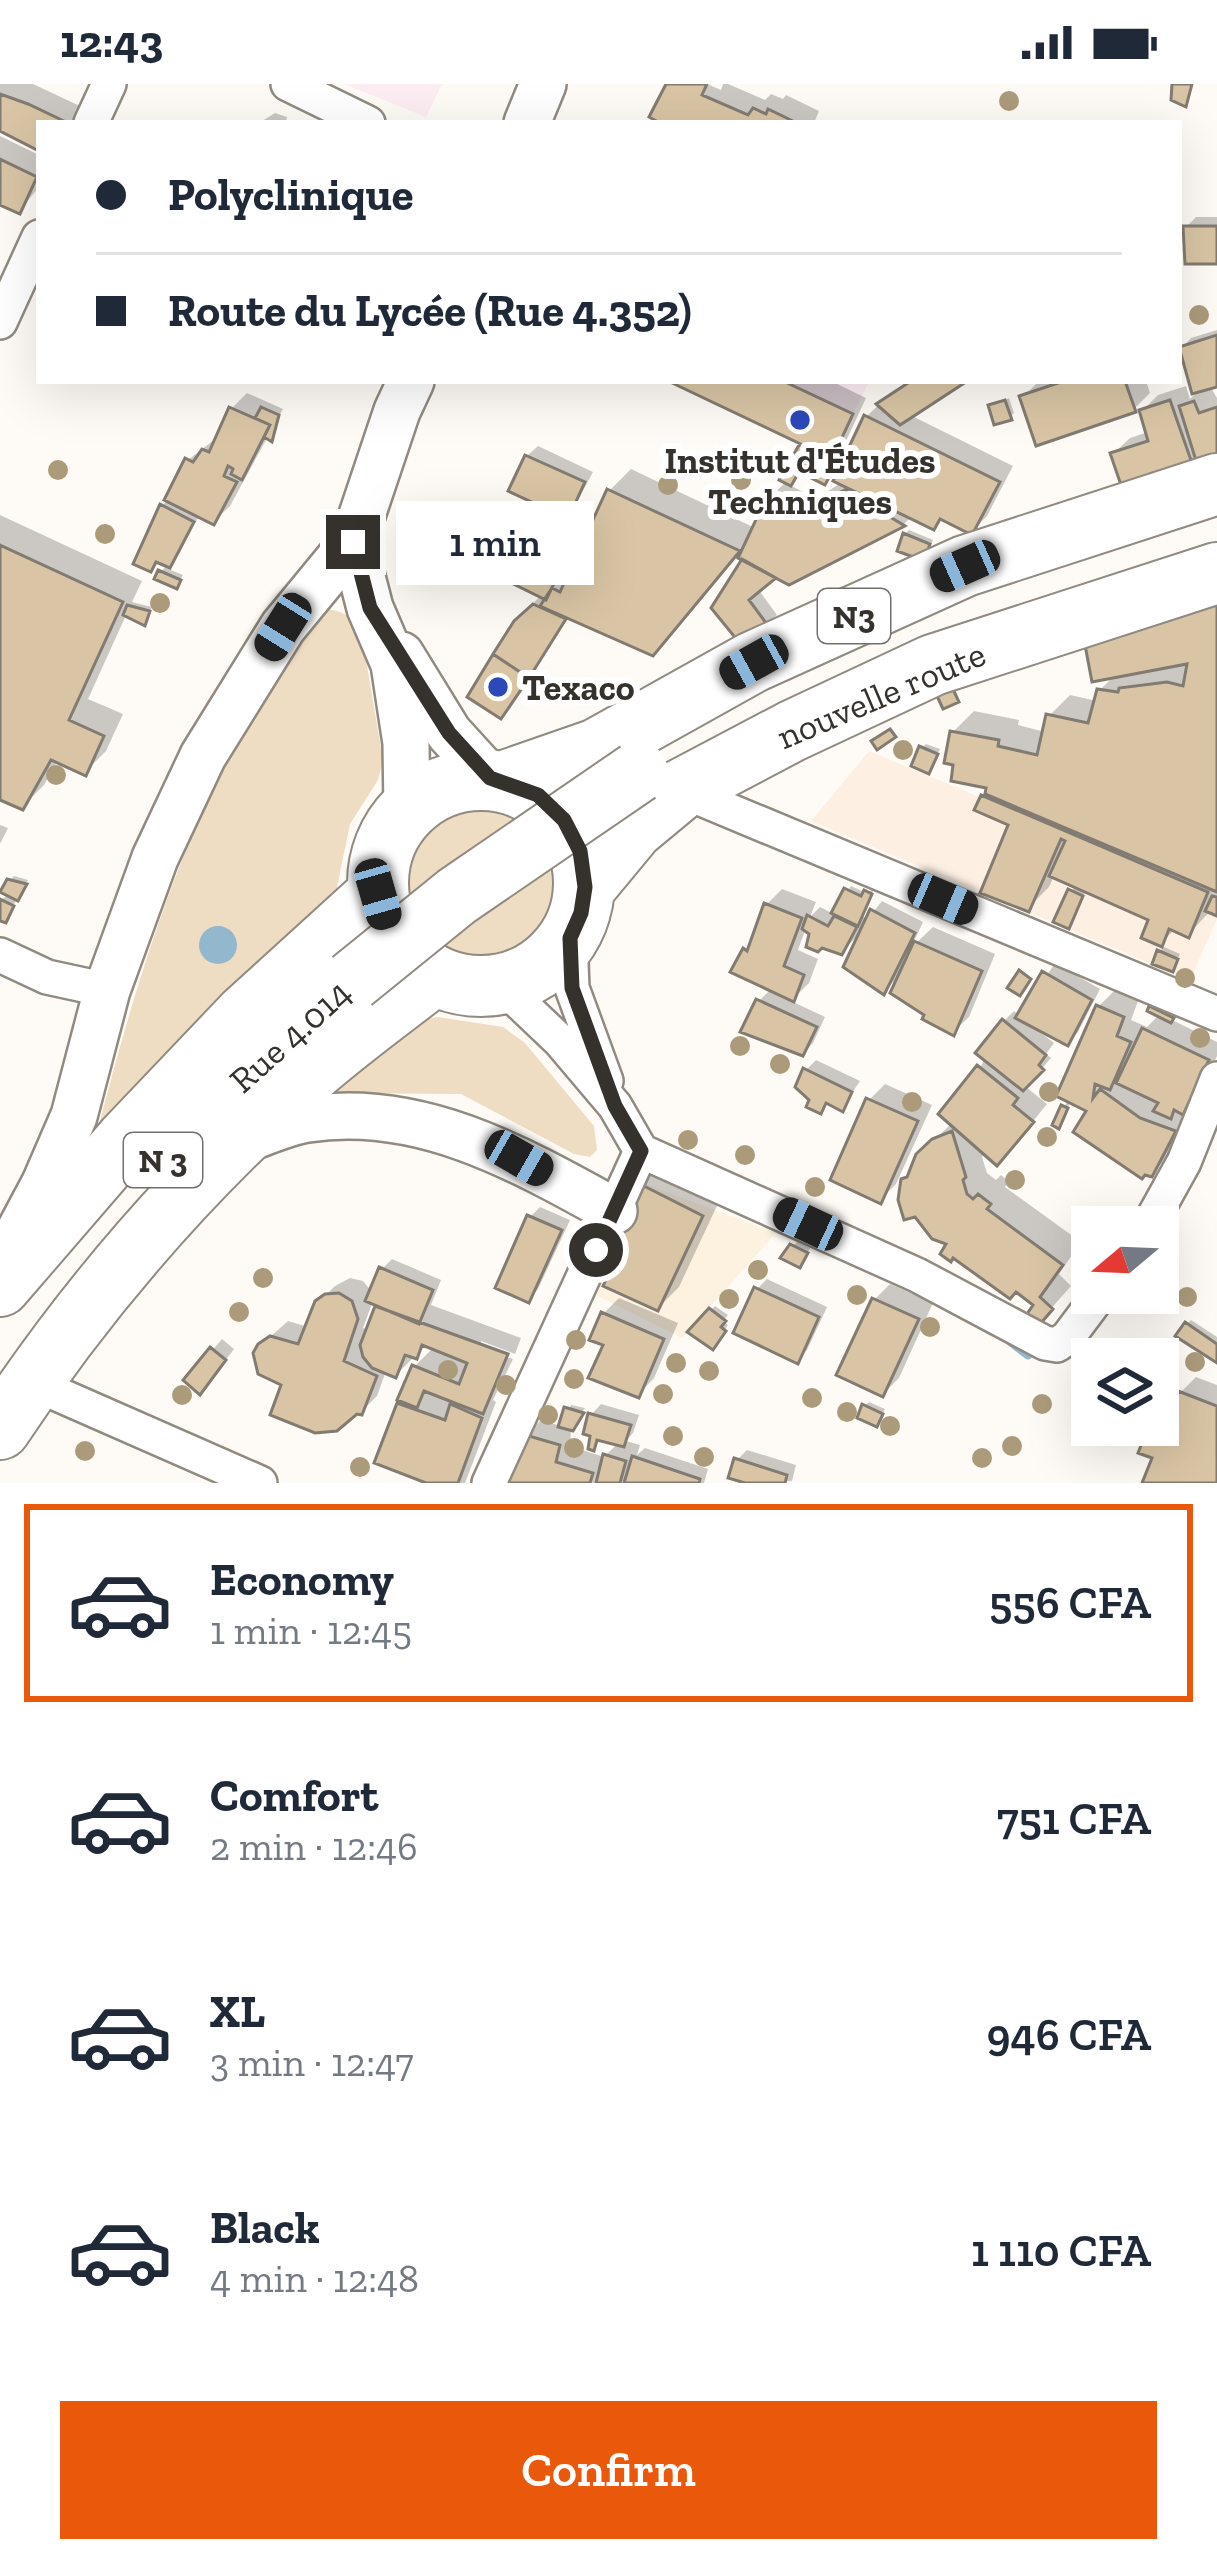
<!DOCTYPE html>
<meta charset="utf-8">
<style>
:root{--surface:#fff;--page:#f2f2f3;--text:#1f2937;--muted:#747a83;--line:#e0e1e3;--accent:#ea580c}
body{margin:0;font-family:"Zilla Slab",serif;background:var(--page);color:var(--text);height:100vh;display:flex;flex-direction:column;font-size:45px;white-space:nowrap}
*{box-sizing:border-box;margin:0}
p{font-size:39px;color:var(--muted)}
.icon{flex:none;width:66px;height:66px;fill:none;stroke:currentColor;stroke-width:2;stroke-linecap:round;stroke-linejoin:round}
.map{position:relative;height:1399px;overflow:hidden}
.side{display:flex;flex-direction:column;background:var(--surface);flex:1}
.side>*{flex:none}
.top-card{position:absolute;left:36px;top:36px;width:1146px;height:264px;border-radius:0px;box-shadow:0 12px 48px #0002;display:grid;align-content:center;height:264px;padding:0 60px;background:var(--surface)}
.needle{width:78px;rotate:251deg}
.fabs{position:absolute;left:1071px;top:1122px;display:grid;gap:24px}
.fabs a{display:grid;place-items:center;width:108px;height:108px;border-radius:0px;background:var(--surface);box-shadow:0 12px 48px #0002;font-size:60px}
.end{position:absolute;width:54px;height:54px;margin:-27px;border:15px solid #35322e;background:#fff;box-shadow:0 0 0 6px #fff}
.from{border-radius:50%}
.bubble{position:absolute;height:84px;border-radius:0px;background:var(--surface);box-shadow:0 12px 48px #0002;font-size:39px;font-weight:600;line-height:84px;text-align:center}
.car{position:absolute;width:36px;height:72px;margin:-36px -18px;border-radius:15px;box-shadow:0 0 9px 3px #0007;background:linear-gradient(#222 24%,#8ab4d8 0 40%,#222 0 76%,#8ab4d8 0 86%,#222 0)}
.top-card b{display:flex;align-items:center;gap:42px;height:114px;font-size:45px}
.top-card b+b{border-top:3px solid var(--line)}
.top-card i{width:30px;height:30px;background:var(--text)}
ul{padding:21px 0 0;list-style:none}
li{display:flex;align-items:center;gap:36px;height:198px;margin:0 24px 18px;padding:0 36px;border:6px solid transparent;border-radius:0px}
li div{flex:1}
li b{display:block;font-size:45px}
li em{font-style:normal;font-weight:600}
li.current{border-color:var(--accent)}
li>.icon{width:108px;height:108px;stroke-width:1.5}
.cta{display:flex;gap:24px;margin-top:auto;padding:24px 60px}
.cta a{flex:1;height:138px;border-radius:0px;background:var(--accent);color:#fff;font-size:48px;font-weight:600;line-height:138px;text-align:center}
.status{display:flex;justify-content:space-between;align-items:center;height:84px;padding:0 60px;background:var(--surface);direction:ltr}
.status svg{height:33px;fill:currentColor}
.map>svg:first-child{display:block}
</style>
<div class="status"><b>12:43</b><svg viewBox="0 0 49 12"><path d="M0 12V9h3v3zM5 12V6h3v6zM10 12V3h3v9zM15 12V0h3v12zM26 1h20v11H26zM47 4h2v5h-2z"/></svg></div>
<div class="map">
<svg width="1217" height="1399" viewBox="0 0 1217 1399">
<rect width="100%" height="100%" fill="#fefbf6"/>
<path fill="#fdf2df" d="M638,1097l138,52 -94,105 -97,-48z"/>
<path fill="#fdefe1" d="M869,667l348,145v23l-27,61 -379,-159z"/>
<path fill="#fcedf3" d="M344,0h98l-16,33z
M668,297h201l-37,78z"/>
<path fill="#eeddc3" d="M323,525c22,1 29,8 39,27l21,124 -5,20 -28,44 -14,68 -241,248c48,-186 106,-378 228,-531z
M402 798a81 81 0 1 1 162 0a81 81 0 1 1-162 0Z
M438,933l65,10 22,16 69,83 3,24 -7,7 -16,-3 -113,-60 -137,-1 91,-72z"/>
<path fill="#93b7cc" d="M199 861a19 19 0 1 1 38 0a19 19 0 1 1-38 0Z"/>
<path fill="#0003" fill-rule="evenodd" d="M0,0h33l49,23 -7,16h-36v25l-39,-20z
M669,0h38l14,6 2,-6h5l37,16 6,-6 12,5 3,-4 33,16 -5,12h-147z
M275,29l12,4 -1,5 -27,1z
M0,52l39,19v32l-19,23 -20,-9z
M1196,133h21v44l-31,-34z
M1217,246v54l-7,2 7,12v60l-19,-1 -7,7 -77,-11 16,-15 18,-6 -6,-21 16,-16 28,-9 4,13 5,-5 -14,-45 10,-11z
M675,297h156l35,17 -19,41 -10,11 11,6 18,-39 24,-23 20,-13h52l-52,34 103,51 -26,50 -15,15 -29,-14 -9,9 -22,-10 -8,8 -115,58 -14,-8 -17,15 19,26 -34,27 3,-84 -8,-4 -65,78 -104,-16 -36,54 -5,-61 14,-15 -24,-79 15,-16 -6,-43 11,-10 55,26 -21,39 23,11 15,-32 21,-21 124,59 14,-30 18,-17 19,-38zM845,377l-3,21 -26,17 -28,-15 12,-12 25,10z
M1039,297h107l4,12 -16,16 -111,-12z
M247,309l36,16 -53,97 -16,15 -14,-7 -21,40 -13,14 17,7 -6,10 -16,-13 7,-8 -10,-4 -8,8 13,-62 25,-46 31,-24 12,-27z
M1009,314l5,15 -4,4 -18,-11z
M0,431l142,66 -10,21 20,5 -8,15 -17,-9 -39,86 35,15 -17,37 -21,21 -27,-12 -14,25 -21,21 -23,-13z
M909,446l24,10 -6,13 -22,-19z
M1217,506v323l-6,-3 -22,24 -14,-5 -14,14 -9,-25 -66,-28 -17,35 2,-34 6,-6 -23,-9 -5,11 -21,21 -16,-84 -29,-28 6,-5 -36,-59 21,-21 45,9 -1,5 27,7 4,-16 21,-21 27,6 3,-11 16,-16z
M926,660l14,5 -11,22 -7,-23z
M0,741l8,3 -8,16z
M14,792l14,4 -23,40 -5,-2v-17l10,-8v-12z
M851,802l15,7 8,-4 -12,27 6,3 14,-18 41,21 -12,26 22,-21 62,27 -26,63 -16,15 -51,-59 -18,18 -22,-60 -20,21 -36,-24 -8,22 20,9 -9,24 -18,18 34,16 -12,26 -10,10 -44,-52 13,-13 -37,-17 19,-30 12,-36 16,-16 34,13 -6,15 10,-10 14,7z
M1164,863l16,7 -8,15 -12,-18z
M1055,879l45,26 -22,43 -10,10 -31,-12 17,13 -8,11 5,4 -25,29 21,17 -34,42 -27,6 -4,5 5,16 9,7 5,-5 8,7 -4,5 76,55 -22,32 12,12 -31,35 -3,-17 -87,-61 -38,-71 7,-17 33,-32 52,-102 10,-10 6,5z
M1114,907l24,10 -7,19 16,7 13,-13 -9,-4 5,-7 20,10 -6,6 47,23v14l-18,39 -17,17 7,3 -22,43 -16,16 -61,-64 -19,-9 -12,24 39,-118z
M816,976l44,21 -18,27 -13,-6 -9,9 -8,-12 -6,-29z
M885,1000l47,21 -36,79 -16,16 -11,-100z
M662,1080l60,31 -43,92 -21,21 -33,-61 16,-62z
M540,1123l30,13 -32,69 -10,11 2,-83z
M797,1158l13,6 -6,12 -11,-14z
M392,1175l49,21 -10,25 90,33 -6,16 -34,-13v7l32,11 -20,41 3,2 -31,81h-31l-56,-22 36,-94 21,-21 -8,-2 -31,31 -10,-4 -9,25 -16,16 -76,-29 -24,-38 27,-24 20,6 10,-24 17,-17 15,-8 13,3 9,11 10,-23zM373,1217l7,3 -11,26 -6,-2z
M767,1195l60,28 -20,43 -10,10 -40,-71z
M890,1200l43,19 -34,75 -16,16 -9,-94z
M619,1214l59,25 -24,55 -15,16 -32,-50 -4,-30z
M715,1222l13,9 -5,6 5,4 -11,17 -25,-11z
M1191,1236l26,17v22l-30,-35z
M222,1255l12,10 -24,32 -23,-1z
M1196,1293l21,8v98h-72l10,-26 -3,-32h6v-9l12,-13 5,2 5,-12z
M869,1318l16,7 -5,10 -15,-13z
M601,1320l38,11 -6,18 -7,8 14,4 -3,10 8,-7 63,21 -4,14h-193l14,-47 16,-16 20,6 10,-21 14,3 -14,21 -1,17 34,11 14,-14 -16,-5 -11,11v-34z
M747,1366l49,15 -4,16 -37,2 -23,-7 5,-16z"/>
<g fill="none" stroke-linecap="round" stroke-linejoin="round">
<path stroke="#93b7cc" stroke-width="9" d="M1011,1258l17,13"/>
</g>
<path fill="#d9c5a5" stroke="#827b71" stroke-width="3" d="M666,0h41l-5,11 46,20 5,-7 13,6 2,-5 29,14h-137l-11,-6z
M1172,0h20l-6,23 -15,-7z
M0,10l28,10 40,19h-29v28l-39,-20z
M0,75l37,18 -17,37 -20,-9z
M1183,142h34v38h-32z
M1217,251v52l-25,7 -13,-47z
M668,297h115l70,33 -21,45z
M911,297h55v1l-66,43 -24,-21z
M1064,297h61l11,31 -100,34 -17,-50z
M1005,316l7,20 -18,5 -6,-20z
M1170,316l23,66 -71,22 -12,-35 38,-12 -9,-31z
M1194,317l5,12 18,-6v54l-19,6 -19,-61z
M229,323l41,18 -28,55 -11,-6 2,-5 -5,-3 -4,10 13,6 -23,43 -50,-25 21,-42 8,4 9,-13 7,3z
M261,323l18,8 -7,27 -8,-5 6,-12 -15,-7z
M864,331l136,67 -28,53 -32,-16 -6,11 -101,-49z
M799,361l37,19 -11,21 -26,-13 -8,14 -12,-6z
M525,371l60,27 -17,37 -60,-28z
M607,405l133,62 -87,105 -113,-50 12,-18 8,4z
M845,406l60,36 -116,59 -51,-27 29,-62 31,17 28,-18 2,3z
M160,420l34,18 -24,46 -14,-6 -5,10 -18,-8z
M525,427l52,25 -31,64 -51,-25 2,-4 -8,-5 26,-53 8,2z
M903,449l27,11 -6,17 -27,-10z
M0,461l123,57 -54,118 35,16 -18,40 -35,-16 -28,50 -23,-10z
M742,475l34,19 -27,22 20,27 -27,19 -31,-38z
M158,486l23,10 -4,9 -23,-10z
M1217,518v290l-232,-98 1,-6 -35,-7 2,-16 -9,-2 6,-32 49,9 -1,6 39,9 9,-41 42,9 9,-34 21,3 1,-4 48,-6 16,4 4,-22 -95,18 -7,-37z
M533,520l33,15 -37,59 -36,-24 21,-33z
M127,521l23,6 -5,15 -22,-11z
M493,570l36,24 -28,41 -34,-22z
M952,603l7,15 -16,7 -6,-13z
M890,645l6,8 -19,13 -6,-9z
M919,662l19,8 -9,20 -18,-8z
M981,711l227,97 -19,46 -20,-9 -7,18 -21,-9 7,-18 -99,-44 16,-35 -4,-2 -32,73 -49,-19 28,-68 -34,-15z
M7,795l20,5 -9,17 -18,-9z
M844,804l17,8 3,-6 8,4 -14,32 -27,-13z
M1068,805l15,7 -14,33 -16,-7z
M1212,812l5,1v19l-12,-5z
M0,815l14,7 -8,17 -6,-2z
M764,819l38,15 -18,48 20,9 -10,27 -64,-30 13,-24 4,3z
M870,825l45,24 -31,62 -41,-28z
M807,831l21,11 6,-10 23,11 -15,28 -20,-7 -4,4 -12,-5 3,-13 -7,-5z
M914,857l68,30 -28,65 -32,-17 2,-4 -34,-22z
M1157,866l21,9 -5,13 -21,-8z
M1019,886l12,9 -11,17 -13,-8z
M1042,887l50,29 -24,46 -53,-28z
M756,915l61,28 -14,29 -63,-24z
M1096,921l28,12 -7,19 14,6 -21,48 -15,-6 -2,14 7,-9 40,29 36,13 -24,46 -7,-2 -3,4 -69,-47 13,-21 -30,-15z
M1149,922l25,12 -3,5 -24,-12z
M1002,935l44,36 -7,10 5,5 -21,21 -48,-38z
M1142,944l67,32 -26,55 -9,-5 -3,9 -18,-8 5,-8 -42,-20z
M977,981l41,33 -5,7 21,17 -37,44 -59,-52z
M803,984l49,24 -9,20 -17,-9 -5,11 -15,-7 3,-7 -14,-13z
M866,1014l52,23 -37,83 -51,-24z
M1061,1021l7,3 -9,21 -7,-4z
M952,1047l14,46 -3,3 4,14 6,5 5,-5 13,10 -4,5 76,56 -23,32 13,12 -12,14 -14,-9 6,-9 -17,-13 -6,7 -57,-41 -2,4 -11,-8 6,-10 -14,-5 -17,-22 -11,3 -6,-20 3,-21 6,-2 9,-23 16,-15z
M638,1099l65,33 -45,95 -55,-25 18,-38 -11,-6z
M527,1131l35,15 -33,73 -34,-15z
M790,1160l18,9 -8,15 -20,-10z
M379,1183l54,23 -14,34 -54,-23z
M754,1203l65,30 -21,47 -65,-31z
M339,1209l13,8 6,18 -14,42 33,15 -15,39 -5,-1 -20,17 -22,2 -45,-18 11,-30 -23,-11 -5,-21 5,-9 12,-8 28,8 17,-43 10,-7z
M872,1214l47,21 -36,78 -47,-22z
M375,1222l133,48 -25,60 -59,-23 -7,17 -20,-8 15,-35 47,19 8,-21 -45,-18 -5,14 -12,-4 -9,23 -24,-10 -9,-11 -3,-12z
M709,1224l17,13 -5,6 5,4 -13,19 -26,-18z
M601,1228l63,27 -25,59 -51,-20 15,-33 -14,-5z
M1185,1238l32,22v19l-42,-27z
M210,1263l16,13 -26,35 -17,-15z
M1178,1307l39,15v77h-75l10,-25 -14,-5 11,-28h9v-5l7,3z
M397,1319l48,17 5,-16 32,14 -24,65h-32l-52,-20z
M862,1320l21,10 -6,13 -20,-9z
M564,1323l20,6 -11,18 -15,-4z
M588,1329l43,12 -7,22 -27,-7 -3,11 -6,-2 2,-13 -7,-2z
M522,1350l38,11 -4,17 37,11 -3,10h-82z
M603,1370l23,7 -6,22h-24z
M632,1372l68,23 -1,4h-75z
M734,1374l53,17 -2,8h-40l-17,-5z"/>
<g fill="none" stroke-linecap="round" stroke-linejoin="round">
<defs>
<path id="street" d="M288,0l80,39
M91,39l18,-39
M0,238l39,-85
M680,706l537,224
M570,854l2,50 34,93
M0,871l47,22 60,13
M501,901l59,56 55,65 26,45 276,124 128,68 12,2 11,-8 33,-44
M1148,1143l36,-65 33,-83
M30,1298l230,101
M489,1399l152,-332"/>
<path id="secondary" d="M527,39l16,-39
M401,571l48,78 41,45
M407,725l-1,-66 -12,-79 -24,-56 -17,-66 44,-131 14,-30
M246,1055c20,-7 41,-17 62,-20 112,-17 212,40 306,92
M12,1161l33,-62 29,-67 33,-126 48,-132 48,-102 80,-129 70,-85"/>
<path id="highway" d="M378 799a103 103 0 1 1 206 0a103 103 0 1 1-206 0Z
M505,697l92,-32 156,-87 212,-96 252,-82
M585,803l48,-58 47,-39 112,-59 141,-66 284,-92
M186,1050l26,-28 140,-125
M0,1202l126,-146 119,-125 133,-121
M0,1345c87,-132 193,-253 311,-357 39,-34 82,-65 122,-96"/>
</defs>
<use href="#street" stroke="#918a80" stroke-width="38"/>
<use href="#secondary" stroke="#918a80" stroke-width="50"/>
<use href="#highway" stroke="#918a80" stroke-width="64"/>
<use href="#street" stroke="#fff" stroke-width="33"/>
<use href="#secondary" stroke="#fff" stroke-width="45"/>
<use href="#highway" stroke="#fff" stroke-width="60"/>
<defs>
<path id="highway-bridge" d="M352,897l105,-85 181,-124"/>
</defs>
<use href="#highway-bridge" stroke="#918a80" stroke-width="64" stroke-linecap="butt"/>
<use href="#highway-bridge" stroke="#fff" stroke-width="60"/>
</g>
<g fill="#ac9b7b">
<circle cx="1009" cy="17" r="10"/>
<circle cx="1199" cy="231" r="10"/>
<circle cx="58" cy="386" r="10"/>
<circle cx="741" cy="396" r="10"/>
<circle cx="668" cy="401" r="10"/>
<circle cx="105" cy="450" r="10"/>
<circle cx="160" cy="519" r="10"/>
<circle cx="903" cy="666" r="10"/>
<circle cx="56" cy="691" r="10"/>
<circle cx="1185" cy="894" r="10"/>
<circle cx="1200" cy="954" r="10"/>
<circle cx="740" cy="962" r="10"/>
<circle cx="780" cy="980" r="10"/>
<circle cx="1049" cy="1008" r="10"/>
<circle cx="912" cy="1018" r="10"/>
<circle cx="1047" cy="1053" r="10"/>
<circle cx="688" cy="1056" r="10"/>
<circle cx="745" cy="1071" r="10"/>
<circle cx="1015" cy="1096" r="10"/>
<circle cx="815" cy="1103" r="10"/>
<circle cx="758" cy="1186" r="10"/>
<circle cx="263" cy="1194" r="10"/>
<circle cx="857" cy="1211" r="10"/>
<circle cx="1187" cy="1213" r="10"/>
<circle cx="729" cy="1215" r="10"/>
<circle cx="239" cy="1228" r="10"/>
<circle cx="930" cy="1243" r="10"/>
<circle cx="576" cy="1256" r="10"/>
<circle cx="1195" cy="1278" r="10"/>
<circle cx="676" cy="1279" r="10"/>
<circle cx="448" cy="1286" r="10"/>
<circle cx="709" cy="1287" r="10"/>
<circle cx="574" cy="1295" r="10"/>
<circle cx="506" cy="1301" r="10"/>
<circle cx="663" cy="1310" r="10"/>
<circle cx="182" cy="1311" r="10"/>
<circle cx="812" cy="1314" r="10"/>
<circle cx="1042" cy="1320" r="10"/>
<circle cx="847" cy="1328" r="10"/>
<circle cx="548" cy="1331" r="10"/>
<circle cx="890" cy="1342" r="10"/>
<circle cx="673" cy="1352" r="10"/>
<circle cx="1012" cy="1362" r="10"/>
<circle cx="574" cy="1364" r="10"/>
<circle cx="85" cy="1367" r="10"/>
<circle cx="704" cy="1373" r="10"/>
<circle cx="982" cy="1374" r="10"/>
<circle cx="360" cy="1383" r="10"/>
</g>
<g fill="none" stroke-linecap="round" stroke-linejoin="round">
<path stroke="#35322e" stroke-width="15" d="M353,458l17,66 79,125 41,45 48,17 26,25 16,31 5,36 -4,26 -11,25 2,50 43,118 26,45 -45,99"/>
</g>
<g fill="#2d48b9" stroke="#fff" stroke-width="4.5">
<circle cx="800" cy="336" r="12"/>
<circle cx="498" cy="603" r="12"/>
</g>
<g text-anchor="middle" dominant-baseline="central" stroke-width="12" stroke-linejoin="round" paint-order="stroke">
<g fill="#fff" stroke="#72706d" stroke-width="3">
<rect x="818" y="505" width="72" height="54" rx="9"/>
<rect x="124" y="1049" width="78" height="54" rx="9"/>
</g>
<g font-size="33" font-weight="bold" fill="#35322e">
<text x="854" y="532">N3</text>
<text x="163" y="1076">N 3</text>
</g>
<g font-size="36" font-weight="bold" fill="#35322e" stroke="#fff">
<text x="800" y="376">Institut d'Études<tspan x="800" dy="41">Techniques</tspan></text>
<text x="522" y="603" text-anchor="start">Texaco</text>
</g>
<g font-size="36" fill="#35322e" stroke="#fff">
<text transform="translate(881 611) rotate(-23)">nouvelle route</text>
<text transform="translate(290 952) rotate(-42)">Rue 4.014</text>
</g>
</g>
</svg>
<div class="fabs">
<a><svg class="needle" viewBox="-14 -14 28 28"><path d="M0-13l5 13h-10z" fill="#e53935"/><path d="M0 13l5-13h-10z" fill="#747a83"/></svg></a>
<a><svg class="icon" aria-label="layers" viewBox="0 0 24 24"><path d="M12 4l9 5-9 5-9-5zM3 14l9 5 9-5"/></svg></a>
</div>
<i class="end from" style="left:596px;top:1166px"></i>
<i class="end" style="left:353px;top:458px"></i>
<div class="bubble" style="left:396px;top:417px;width:198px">1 min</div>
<i class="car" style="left:965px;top:482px;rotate:246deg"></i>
<i class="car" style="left:283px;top:543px;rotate:212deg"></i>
<i class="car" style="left:754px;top:578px;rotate:241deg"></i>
<i class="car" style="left:378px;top:810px;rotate:164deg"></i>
<i class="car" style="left:943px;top:815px;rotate:113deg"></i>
<i class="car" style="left:519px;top:1074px;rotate:120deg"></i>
<i class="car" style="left:808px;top:1140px;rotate:295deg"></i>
<div class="top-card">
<b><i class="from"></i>Polyclinique</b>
<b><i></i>Route du Lycée (Rue 4.352)</b>
</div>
</div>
<section class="side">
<ul>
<li class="current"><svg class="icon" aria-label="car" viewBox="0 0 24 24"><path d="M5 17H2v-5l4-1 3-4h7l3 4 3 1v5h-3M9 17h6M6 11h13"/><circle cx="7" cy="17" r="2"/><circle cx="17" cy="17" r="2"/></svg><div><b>Economy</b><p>1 min · 12:45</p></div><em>556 CFA</em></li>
<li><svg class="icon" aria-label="car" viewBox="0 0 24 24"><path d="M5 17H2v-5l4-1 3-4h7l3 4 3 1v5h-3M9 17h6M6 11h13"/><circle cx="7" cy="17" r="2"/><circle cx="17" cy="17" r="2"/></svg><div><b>Comfort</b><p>2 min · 12:46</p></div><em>751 CFA</em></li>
<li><svg class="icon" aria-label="car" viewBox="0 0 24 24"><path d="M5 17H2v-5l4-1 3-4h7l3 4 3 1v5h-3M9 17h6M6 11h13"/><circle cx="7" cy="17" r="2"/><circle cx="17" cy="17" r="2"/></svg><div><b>XL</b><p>3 min · 12:47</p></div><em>946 CFA</em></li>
<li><svg class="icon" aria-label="car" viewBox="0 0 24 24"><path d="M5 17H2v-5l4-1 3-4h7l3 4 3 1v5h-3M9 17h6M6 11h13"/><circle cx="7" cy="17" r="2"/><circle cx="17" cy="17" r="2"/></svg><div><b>Black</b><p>4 min · 12:48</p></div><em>1 110 CFA</em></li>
</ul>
<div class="cta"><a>Confirm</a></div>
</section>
